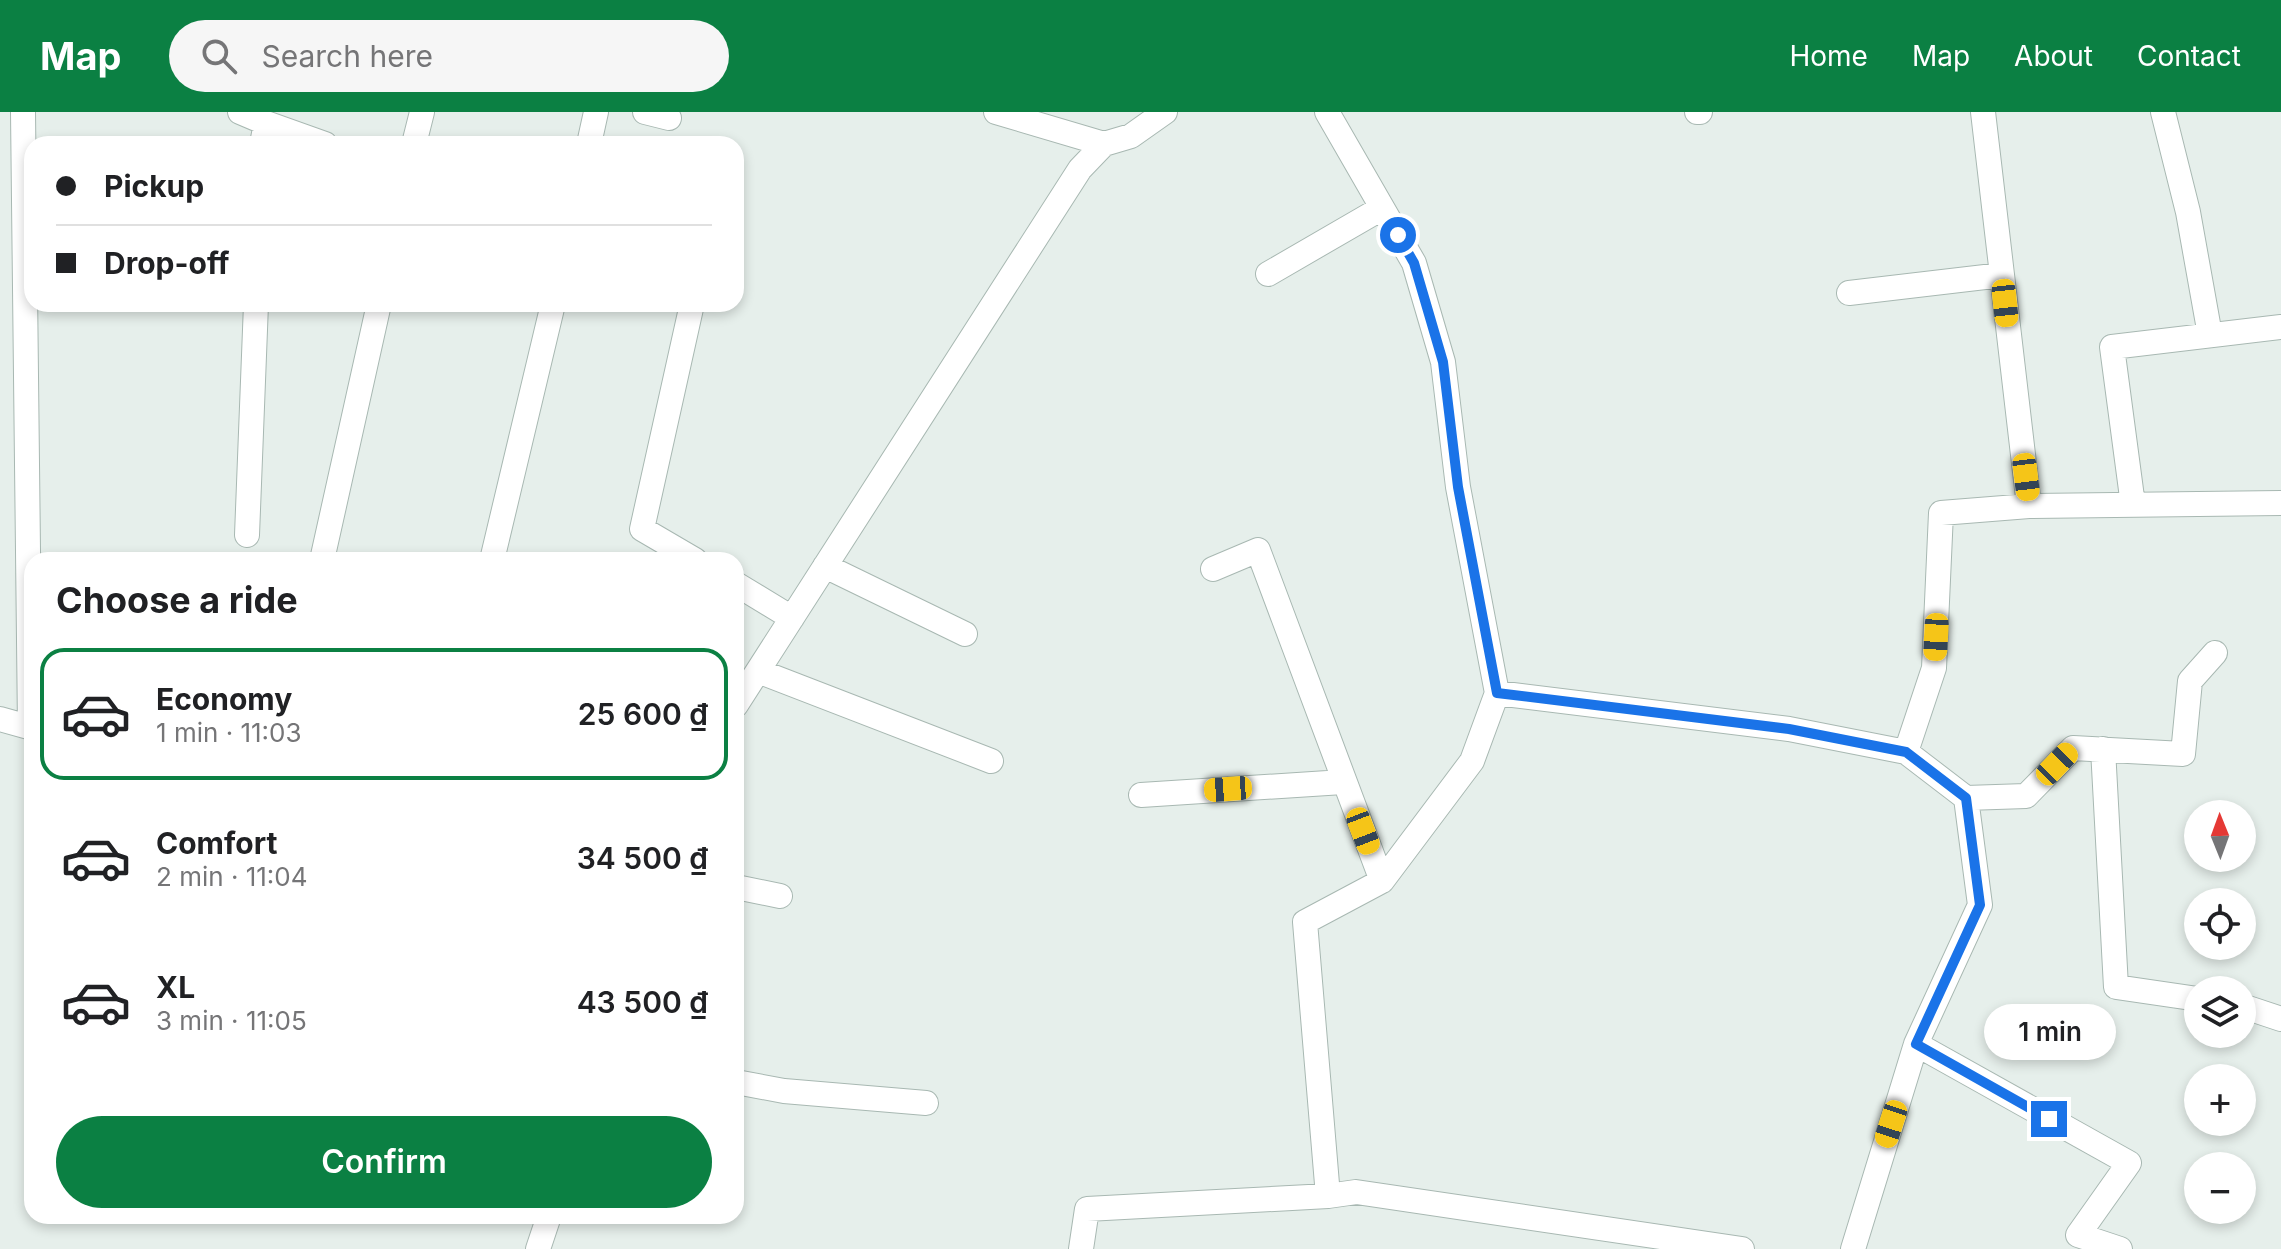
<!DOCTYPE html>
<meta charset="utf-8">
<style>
:root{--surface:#fff;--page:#f6f6f6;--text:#202124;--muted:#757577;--line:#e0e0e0;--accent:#0b8043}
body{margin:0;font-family:Inter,sans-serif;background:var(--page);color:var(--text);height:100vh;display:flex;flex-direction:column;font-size:30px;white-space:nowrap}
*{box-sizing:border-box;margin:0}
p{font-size:26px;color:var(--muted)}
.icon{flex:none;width:44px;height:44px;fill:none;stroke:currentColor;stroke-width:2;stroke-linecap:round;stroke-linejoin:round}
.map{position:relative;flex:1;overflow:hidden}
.side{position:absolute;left:24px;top:440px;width:720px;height:672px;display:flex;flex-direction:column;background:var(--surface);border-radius:24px;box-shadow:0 4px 12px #0003}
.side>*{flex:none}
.top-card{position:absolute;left:24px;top:24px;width:720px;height:176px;border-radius:24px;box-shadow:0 4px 12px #0003;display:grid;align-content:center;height:176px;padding:0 32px;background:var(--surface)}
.needle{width:52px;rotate:359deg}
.fabs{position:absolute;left:2184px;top:688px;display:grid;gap:16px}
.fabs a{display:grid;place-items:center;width:72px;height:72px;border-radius:50%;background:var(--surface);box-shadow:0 4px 12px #0003;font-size:40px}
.end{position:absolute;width:36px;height:36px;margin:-18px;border:10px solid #1a73e8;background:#fff;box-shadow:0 0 0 4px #fff}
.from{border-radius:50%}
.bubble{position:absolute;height:56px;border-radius:28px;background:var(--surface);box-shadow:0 4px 12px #0003;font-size:26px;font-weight:600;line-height:56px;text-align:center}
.car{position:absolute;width:24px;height:48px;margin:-24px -12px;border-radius:10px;box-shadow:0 0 6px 2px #0007;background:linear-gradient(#f5c518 24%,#345 0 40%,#f5c518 0 76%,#345 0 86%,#f5c518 0)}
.top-card b{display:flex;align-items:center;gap:28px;height:76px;font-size:30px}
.top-card b+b{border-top:2px solid var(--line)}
.top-card i{width:20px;height:20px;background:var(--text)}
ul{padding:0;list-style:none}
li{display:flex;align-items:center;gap:24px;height:132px;margin:0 16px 12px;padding:0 16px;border:4px solid transparent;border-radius:24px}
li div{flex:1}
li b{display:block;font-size:30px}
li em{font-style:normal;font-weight:600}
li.on{border-color:var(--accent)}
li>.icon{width:72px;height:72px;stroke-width:1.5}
h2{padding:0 32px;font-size:36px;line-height:96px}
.primary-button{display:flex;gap:16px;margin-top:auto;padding:16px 32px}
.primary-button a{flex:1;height:92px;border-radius:48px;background:var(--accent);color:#fff;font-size:32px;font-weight:600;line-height:92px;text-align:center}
header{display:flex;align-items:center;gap:48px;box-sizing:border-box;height:112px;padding:0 40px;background:var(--accent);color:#fff}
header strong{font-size:38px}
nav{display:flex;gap:44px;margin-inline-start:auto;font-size:28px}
.search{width:560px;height:72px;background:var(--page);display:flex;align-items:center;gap:20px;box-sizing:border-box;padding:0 28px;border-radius:44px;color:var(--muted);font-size:30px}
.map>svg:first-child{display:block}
</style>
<header>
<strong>Map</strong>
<div class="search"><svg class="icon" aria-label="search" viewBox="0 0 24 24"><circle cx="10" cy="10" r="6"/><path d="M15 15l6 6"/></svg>Search here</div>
<nav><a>Home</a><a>Map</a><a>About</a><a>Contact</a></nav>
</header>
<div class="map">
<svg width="2281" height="1137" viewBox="0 0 2281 1137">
<rect width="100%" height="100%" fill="#e6efeb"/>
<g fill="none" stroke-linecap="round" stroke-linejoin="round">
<defs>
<path id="minor" d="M23,0l7,615
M240,0l26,11 -4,21
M645,0l24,6
M996,0l108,32 27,-8 34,-24
M1327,0l87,151 29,99 15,125 39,206 -25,68 -90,120
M1697,0h3
M1983,0l46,394
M2163,0l25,100 22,123
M266,11l59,21
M414,32l8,-32
M589,32l7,-32
M1268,162l114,-66
M1849,181l153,-18
M692,192l-50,225 53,31
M2133,393l-21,-158 169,-20
M247,423l9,-231
M322,448l57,-256
M492,448l61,-256
M825,454l140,68
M1213,457l45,-19 124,331 -77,41 23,274
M736,472l56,34
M758,559l233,90
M1497,581l292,36 117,23 60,46 14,107 -64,139 -63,205
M736,593l344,-536 24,-25
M0,607l32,9
M2103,637l13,238 82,12
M1906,640l28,-84 7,-155 88,-7 252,-3
M1141,683l202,-13
M1966,686l60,-2 47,-48 110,6 7,-73 25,-28
M736,775l44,9
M2242,894l39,13
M1916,932l213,119 -51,72 42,14
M736,970l48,9 142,12
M538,1137l11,-33
M1081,1137l6,-40 241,-13 28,-4 386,57"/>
</defs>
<use href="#minor" stroke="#a8b8b2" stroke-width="26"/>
<use href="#minor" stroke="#fff" stroke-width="24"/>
</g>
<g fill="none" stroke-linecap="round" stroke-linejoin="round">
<path stroke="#1a73e8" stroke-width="10" d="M1398,123l16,28 29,99 15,125 39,206 292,36 117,23 60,46 14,107 -64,139 133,75"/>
</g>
</svg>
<div class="fabs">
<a><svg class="needle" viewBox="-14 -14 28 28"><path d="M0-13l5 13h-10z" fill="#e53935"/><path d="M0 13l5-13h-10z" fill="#757577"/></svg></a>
<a><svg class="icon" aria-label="locate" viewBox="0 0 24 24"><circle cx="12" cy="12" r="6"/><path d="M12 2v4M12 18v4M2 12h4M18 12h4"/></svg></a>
<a><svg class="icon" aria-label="layers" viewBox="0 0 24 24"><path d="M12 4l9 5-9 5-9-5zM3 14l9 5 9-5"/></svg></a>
<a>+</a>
<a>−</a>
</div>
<i class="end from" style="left:1398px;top:123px"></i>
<i class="end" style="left:2049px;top:1007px"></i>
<div class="bubble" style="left:1984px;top:892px;width:132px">1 min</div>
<i class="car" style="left:2005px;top:191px;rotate:174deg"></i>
<i class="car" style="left:2026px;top:365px;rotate:173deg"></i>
<i class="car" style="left:1936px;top:525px;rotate:183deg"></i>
<i class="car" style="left:2057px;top:652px;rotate:44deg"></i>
<i class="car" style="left:1228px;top:677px;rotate:266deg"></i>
<i class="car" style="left:1363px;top:719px;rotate:159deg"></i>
<i class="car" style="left:1891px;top:1012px;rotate:198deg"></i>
<div class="top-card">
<b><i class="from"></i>Pickup</b>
<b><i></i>Drop-off</b>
</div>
<section class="side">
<h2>Choose a ride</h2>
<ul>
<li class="on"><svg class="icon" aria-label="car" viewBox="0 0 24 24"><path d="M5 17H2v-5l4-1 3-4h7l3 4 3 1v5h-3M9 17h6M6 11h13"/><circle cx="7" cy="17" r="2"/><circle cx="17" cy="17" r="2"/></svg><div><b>Economy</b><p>1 min · 11:03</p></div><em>25 600 ₫</em></li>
<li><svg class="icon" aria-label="car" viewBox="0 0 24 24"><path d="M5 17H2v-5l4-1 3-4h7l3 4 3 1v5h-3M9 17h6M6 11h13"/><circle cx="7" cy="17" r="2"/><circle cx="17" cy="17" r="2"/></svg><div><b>Comfort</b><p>2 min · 11:04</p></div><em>34 500 ₫</em></li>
<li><svg class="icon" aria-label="car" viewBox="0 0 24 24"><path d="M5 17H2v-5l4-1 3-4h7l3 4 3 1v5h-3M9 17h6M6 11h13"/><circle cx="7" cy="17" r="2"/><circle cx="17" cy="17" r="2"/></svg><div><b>XL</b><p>3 min · 11:05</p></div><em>43 500 ₫</em></li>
</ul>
<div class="primary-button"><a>Confirm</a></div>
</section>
</div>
